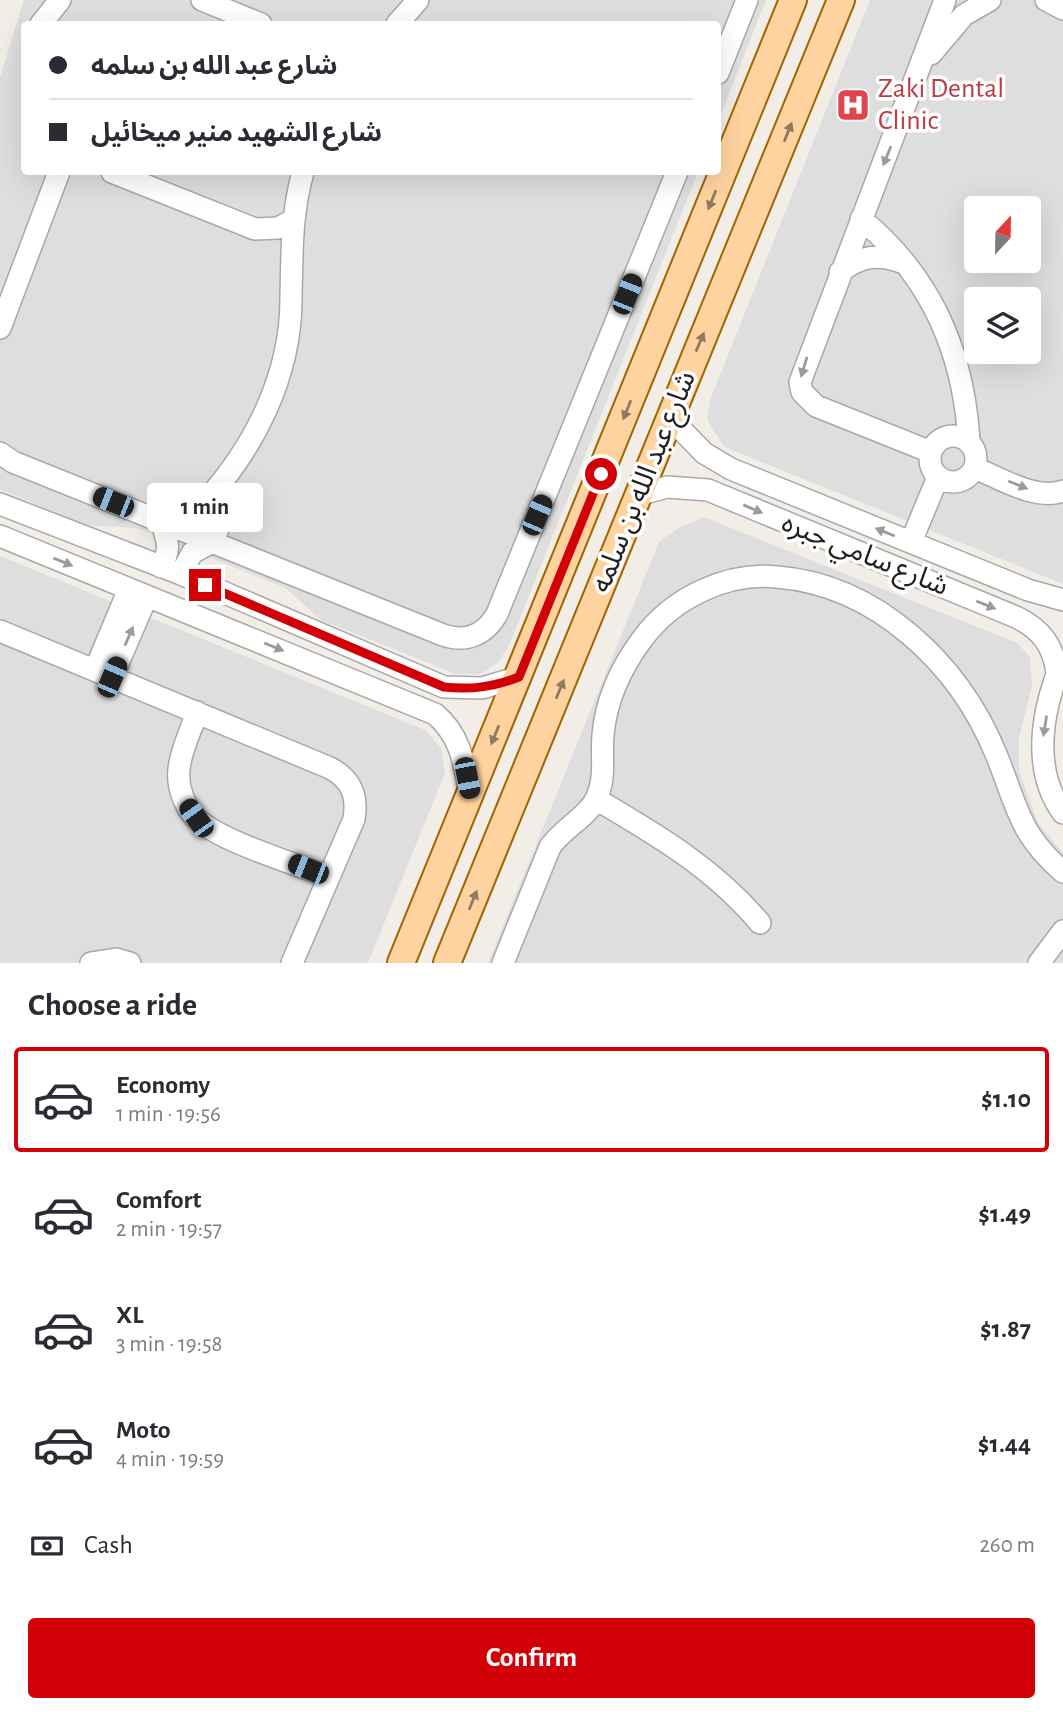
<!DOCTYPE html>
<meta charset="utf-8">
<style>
:root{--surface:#fff;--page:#f2f2f3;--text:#2b2b33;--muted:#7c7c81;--line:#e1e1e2;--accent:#d20007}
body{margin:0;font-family:"Alegreya Sans","Noto Sans Arabic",sans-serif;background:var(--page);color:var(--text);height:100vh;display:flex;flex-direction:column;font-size:26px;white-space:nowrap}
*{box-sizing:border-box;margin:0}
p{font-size:23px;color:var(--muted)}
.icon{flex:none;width:38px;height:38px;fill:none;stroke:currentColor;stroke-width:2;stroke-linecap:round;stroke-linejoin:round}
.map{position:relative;height:963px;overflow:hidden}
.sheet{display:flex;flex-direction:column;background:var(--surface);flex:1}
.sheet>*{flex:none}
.hud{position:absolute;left:21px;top:21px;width:700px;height:154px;border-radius:7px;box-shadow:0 7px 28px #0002;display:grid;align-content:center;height:154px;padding:0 28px;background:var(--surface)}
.needle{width:46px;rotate:22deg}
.tools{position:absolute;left:964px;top:196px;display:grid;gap:14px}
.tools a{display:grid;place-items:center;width:77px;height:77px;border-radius:7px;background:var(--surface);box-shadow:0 7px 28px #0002;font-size:35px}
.end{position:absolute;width:32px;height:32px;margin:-16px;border:9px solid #d20007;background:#fff;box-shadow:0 0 0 4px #fff}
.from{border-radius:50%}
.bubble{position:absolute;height:49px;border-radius:7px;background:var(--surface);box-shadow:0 7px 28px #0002;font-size:23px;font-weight:700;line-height:49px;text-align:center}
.car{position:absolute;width:21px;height:42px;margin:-21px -10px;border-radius:9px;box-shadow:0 0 5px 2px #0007;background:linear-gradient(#222 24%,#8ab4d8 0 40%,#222 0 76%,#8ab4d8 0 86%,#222 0)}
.hud b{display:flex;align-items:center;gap:24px;height:66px;font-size:26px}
.hud b+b{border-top:2px solid var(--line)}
.hud i{width:18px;height:18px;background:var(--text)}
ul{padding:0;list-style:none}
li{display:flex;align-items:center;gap:21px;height:105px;margin:0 14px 10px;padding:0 14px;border:4px solid transparent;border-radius:7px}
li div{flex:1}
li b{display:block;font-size:26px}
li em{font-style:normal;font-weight:700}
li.on{border-color:var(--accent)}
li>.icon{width:63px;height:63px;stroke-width:1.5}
h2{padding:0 28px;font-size:32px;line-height:84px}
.pay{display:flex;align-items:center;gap:18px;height:77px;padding:0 28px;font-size:26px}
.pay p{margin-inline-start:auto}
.cta{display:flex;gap:14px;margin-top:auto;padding:14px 28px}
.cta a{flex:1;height:80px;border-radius:7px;background:var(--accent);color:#fff;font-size:28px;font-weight:700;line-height:80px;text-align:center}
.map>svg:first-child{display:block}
</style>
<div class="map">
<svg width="1063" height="963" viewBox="0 0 1063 963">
<rect width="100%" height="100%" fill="#f2eee7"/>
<path fill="#dfdede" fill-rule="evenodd" d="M24,0h742l-48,122v-98h-694v148h674l-188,471 -12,20 -18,11h-24l-135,-54 -35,-32 -149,-60 -52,-3 -85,-36v-412z
M870,0h193v584l-331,-134 -9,-5 -16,-25 3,-20zM976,208h53v53h-53zM976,299h53v53h-53z
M704,517l313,126 13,14 2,30 -13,51v33l19,52 25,30v110h-575l171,-421 18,-13z
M0,556l425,174 16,18 4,25 -77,190h-368z"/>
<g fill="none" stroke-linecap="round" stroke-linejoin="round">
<defs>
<path id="minor" d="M202,0l59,24
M1046,0l17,9
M41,24l19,-24
M397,24l21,-24
M931,54l33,-39 26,-15
M718,73l29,-73
M112,172l143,57 23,-1 15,-8
M861,219c70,57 103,134 108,223
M840,272c21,-17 41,-19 66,-8
M0,328l59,-156
M670,418l34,35 27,16 297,121 35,10
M930 459a23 23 0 1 1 46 0a23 23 0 1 1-46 0Z
M931,452l-115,-46 -14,-14 -2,-10 145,-382
M0,453l13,9 430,173c23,8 42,0 54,-21l180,-442
M975,468c25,10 61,33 88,23
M641,494l26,-7 41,3 308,127c25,12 38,29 41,57
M0,504l181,70 263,113 38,1 37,-11
M202,505c52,-56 89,-129 89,-206 1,-45 0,-84 12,-127
M0,536l435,178c26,22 29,49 35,81
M911,542l27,-65
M161,567c15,-28 -1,-30 3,-47 3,-18 26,-22 40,-14 8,5 12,14 14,23l-6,13 -20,11 -11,21
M0,631l330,137c21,11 28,27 24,51l-62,144
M1062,662c-20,47 -31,107 1,151
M95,670l34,-81
M112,677l35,-81
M197,712c-6,19 -16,37 -18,57 -2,17 5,37 17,49 23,23 100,46 133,59
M596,799c61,36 118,69 164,124
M91,963l25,-4 14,4
M503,963l47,-116c13,-19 38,-30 47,-50 9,-20 4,-41 6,-62 3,-35 19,-69 40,-97 30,-40 83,-66 134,-61 100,8 182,87 219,177 21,51 22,79 67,118
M1039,963l24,-32"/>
<path id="major" d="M401,963l392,-963
M447,963l394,-963"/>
</defs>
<use href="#minor" stroke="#a8a8a8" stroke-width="24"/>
<use href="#major" stroke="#9e6500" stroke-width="30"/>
<use href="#minor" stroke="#fff" stroke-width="21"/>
<use href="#major" stroke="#ffd39f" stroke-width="26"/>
</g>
<defs><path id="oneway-solid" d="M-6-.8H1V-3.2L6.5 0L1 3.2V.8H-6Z" transform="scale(1.75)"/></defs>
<g fill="#907a60">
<use href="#oneway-solid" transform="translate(788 132) rotate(-68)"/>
<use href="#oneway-solid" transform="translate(712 200) rotate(112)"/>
<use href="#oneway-solid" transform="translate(700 342) rotate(-67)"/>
<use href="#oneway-solid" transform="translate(627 410) rotate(112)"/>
<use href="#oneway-solid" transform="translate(560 689) rotate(-68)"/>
<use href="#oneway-solid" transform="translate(495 735) rotate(112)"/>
<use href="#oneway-solid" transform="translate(473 900) rotate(-68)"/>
</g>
<g fill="#9b9b9b">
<use href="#oneway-solid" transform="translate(887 156) rotate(112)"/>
<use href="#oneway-solid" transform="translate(804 367) rotate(107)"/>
<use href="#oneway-solid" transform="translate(1018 485) rotate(22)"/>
<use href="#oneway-solid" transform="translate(753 509) rotate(23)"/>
<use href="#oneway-solid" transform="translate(885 532) rotate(-158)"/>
<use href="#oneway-solid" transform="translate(63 562) rotate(22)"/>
<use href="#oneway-solid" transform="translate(986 605) rotate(22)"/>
<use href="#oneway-solid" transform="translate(129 636) rotate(-67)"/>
<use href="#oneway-solid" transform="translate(274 647) rotate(22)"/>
<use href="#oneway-solid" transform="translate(1045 726) rotate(99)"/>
</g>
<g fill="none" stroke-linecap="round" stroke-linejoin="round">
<path stroke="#d20007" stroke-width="9" d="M205,585l239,102c27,3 49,0 75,-10l82,-203"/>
</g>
<defs>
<symbol id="hospital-square" viewBox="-11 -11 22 22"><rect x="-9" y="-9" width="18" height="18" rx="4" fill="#e0444e" stroke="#fff"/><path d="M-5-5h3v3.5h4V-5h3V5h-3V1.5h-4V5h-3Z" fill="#fff"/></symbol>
</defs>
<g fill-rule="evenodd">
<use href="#hospital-square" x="834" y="86" width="38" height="38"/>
</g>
<g text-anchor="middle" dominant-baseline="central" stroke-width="7" stroke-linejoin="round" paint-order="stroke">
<g font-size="28" fill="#be3a42" stroke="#fff" text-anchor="start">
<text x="878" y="89">Zaki Dental<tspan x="878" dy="32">Clinic</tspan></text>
</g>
<g font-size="28" fill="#212121" stroke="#fff">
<text transform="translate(644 482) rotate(-68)">شارع عبد الله بن سلمه</text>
<text transform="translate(865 555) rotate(22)">شارع سامي جبره</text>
</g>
</g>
</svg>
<div class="tools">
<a><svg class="needle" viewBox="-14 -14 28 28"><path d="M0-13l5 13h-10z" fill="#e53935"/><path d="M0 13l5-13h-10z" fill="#7c7c81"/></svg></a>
<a><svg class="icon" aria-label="layers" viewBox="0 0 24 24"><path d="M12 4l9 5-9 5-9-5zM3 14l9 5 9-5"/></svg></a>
</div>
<i class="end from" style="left:601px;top:474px"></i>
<i class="end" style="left:205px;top:585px"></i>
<div class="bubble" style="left:147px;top:483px;width:116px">1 min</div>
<i class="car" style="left:627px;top:294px;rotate:22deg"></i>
<i class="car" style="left:113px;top:502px;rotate:292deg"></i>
<i class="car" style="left:537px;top:515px;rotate:23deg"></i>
<i class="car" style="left:112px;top:677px;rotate:23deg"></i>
<i class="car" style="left:467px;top:778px;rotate:169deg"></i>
<i class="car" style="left:196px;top:818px;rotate:324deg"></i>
<i class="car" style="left:308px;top:869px;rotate:292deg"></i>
<div class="hud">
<b><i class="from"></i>شارع عبد الله بن سلمه</b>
<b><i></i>شارع الشهيد منير ميخائيل</b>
</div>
</div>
<section class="sheet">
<h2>Choose a ride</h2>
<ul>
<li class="on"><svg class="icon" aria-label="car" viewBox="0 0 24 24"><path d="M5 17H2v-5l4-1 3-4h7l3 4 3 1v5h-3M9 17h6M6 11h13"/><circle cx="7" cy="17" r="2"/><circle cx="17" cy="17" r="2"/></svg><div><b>Economy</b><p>1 min · 19:56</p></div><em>$1.10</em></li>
<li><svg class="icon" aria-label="car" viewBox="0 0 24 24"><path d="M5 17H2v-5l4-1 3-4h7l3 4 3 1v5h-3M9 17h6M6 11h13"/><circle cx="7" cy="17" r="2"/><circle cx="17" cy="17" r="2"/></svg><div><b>Comfort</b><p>2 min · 19:57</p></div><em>$1.49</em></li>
<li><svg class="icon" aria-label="car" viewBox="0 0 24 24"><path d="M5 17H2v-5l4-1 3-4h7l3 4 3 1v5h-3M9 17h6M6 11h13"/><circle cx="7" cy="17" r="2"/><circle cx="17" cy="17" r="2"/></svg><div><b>XL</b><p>3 min · 19:58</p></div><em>$1.87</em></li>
<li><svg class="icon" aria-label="car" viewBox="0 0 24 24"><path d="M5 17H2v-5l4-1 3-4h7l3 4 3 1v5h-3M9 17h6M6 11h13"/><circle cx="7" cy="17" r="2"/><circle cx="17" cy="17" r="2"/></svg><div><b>Moto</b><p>4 min · 19:59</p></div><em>$1.44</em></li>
</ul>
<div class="pay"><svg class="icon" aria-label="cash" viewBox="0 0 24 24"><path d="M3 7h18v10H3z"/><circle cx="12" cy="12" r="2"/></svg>Cash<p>260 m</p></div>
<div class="cta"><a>Confirm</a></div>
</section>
